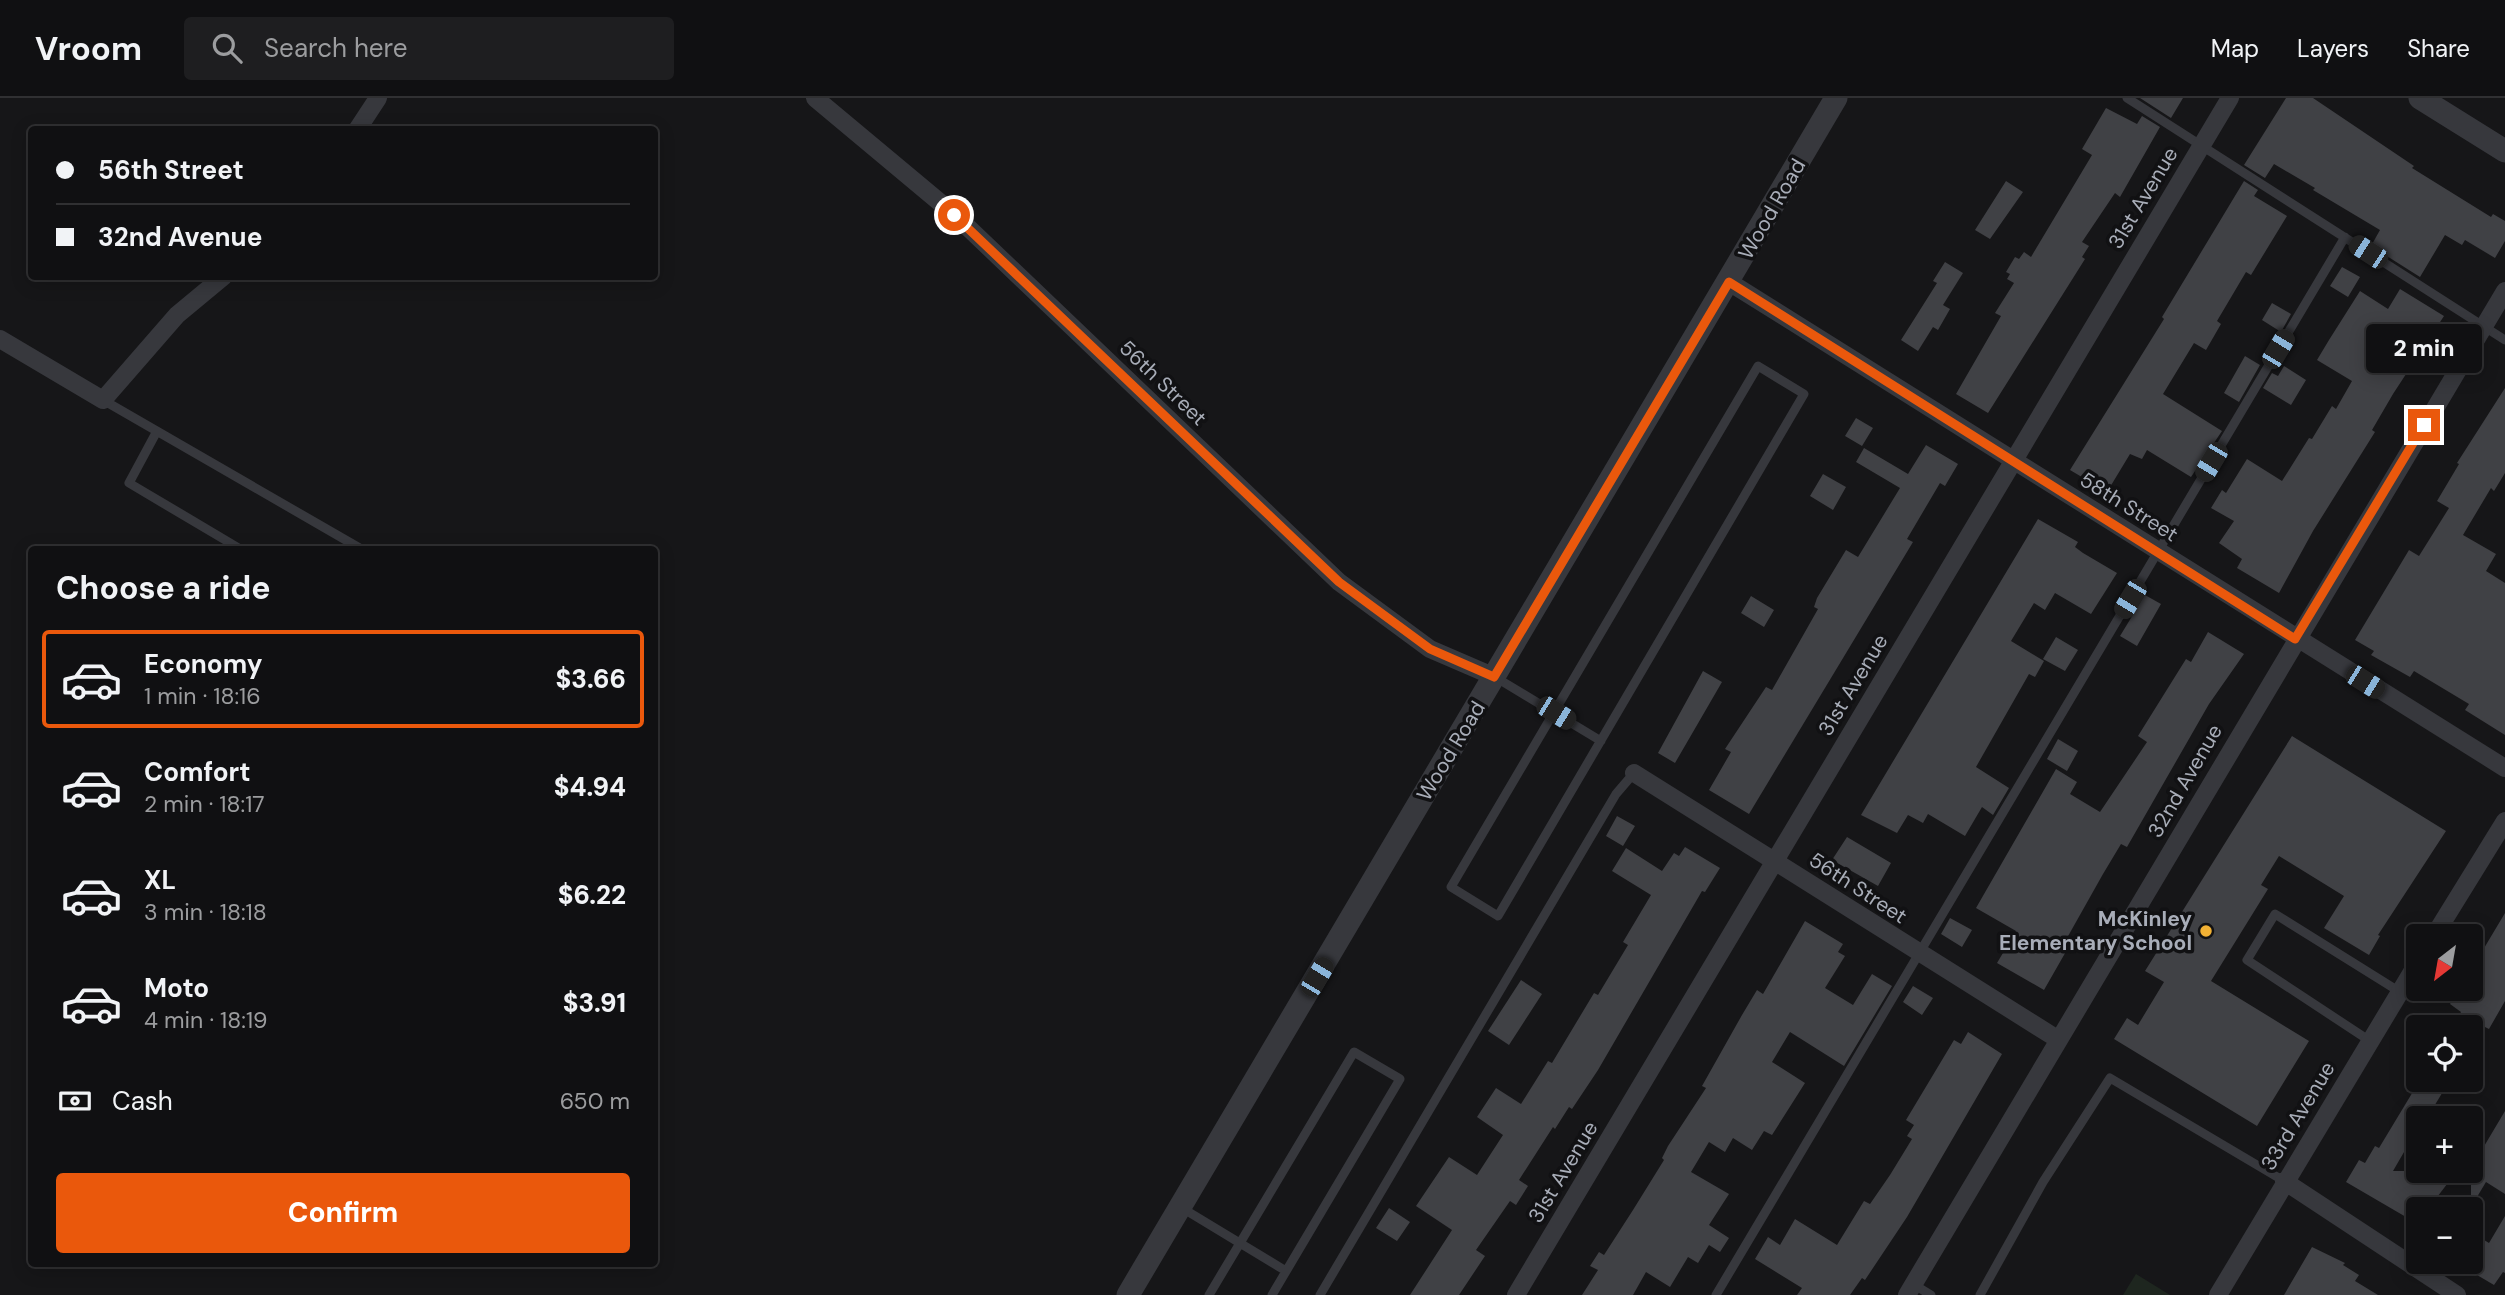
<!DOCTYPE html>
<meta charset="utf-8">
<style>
:root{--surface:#101012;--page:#1e1e20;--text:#f1f3f6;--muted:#9c9d9f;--line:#303032;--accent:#ea580c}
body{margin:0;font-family:"DM Sans",sans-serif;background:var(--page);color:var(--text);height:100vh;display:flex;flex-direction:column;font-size:26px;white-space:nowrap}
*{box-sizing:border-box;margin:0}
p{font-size:23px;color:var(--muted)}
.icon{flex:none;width:38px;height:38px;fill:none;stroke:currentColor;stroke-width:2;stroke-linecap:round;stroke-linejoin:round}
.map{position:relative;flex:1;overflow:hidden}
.side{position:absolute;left:28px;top:448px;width:630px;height:721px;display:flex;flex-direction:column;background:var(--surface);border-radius:7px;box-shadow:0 4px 18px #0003,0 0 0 2px var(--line)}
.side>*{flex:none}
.banner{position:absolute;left:28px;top:28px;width:630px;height:154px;border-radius:7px;box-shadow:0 4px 18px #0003,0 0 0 2px var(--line);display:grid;align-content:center;height:154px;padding:0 28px;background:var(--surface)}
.needle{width:46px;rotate:211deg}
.buttons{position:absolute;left:2406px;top:826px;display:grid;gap:14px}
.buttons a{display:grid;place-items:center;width:77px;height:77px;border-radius:7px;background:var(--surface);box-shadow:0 4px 18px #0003,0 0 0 2px var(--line);font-size:35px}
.end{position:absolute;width:32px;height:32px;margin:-16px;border:9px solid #ea580c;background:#fff;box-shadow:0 0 0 4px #fff}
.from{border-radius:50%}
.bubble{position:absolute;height:49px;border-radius:7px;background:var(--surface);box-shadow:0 4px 18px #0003,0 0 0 2px var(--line);font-size:23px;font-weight:800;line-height:49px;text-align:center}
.car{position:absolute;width:21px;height:42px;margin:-21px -10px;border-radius:9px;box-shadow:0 0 5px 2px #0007;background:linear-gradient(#222 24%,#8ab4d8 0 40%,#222 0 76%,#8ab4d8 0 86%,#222 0)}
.banner b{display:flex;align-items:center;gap:24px;height:66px;font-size:26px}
.banner b+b{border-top:2px solid var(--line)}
.banner i{width:18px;height:18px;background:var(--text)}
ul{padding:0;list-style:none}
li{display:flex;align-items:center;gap:21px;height:98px;margin:0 14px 10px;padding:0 14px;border:4px solid transparent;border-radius:7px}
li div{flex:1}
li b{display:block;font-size:26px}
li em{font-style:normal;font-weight:800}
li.current{border-color:var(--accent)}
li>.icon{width:63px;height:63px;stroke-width:1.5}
h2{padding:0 28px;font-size:32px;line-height:84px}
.pay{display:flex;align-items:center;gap:18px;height:77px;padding:0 28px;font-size:26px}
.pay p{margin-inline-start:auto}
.button{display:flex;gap:14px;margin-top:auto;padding:14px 28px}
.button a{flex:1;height:80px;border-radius:7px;background:var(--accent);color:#fff;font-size:28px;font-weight:800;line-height:80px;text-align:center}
header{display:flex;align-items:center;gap:42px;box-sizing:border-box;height:98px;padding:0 35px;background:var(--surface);border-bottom:2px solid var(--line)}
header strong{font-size:33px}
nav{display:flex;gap:38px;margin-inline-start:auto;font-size:24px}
.search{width:490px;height:63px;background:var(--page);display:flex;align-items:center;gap:18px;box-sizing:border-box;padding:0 24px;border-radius:7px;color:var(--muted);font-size:26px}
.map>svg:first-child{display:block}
</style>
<header>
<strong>Vroom</strong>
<div class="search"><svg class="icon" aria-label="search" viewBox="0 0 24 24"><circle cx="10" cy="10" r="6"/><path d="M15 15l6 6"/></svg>Search here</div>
<nav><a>Map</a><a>Layers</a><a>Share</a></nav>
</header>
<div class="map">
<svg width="2505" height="1197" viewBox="0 0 2505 1197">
<rect width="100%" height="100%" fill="#161618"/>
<path fill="#1e261f" d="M2136,1176l34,21h-47z"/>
<path fill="#404145" d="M2140,0h43l-12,20z
M2286,0h27l101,68 -2,2 79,49 2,-3 12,7v20l-10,17 -30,-18 -3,5 -17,-10 -25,42 -49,-31 9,-16 -67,-40 2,-2 -41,-24 -9,14 -21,-13z
M2106,10l31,16 5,-8 18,11 -40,70 -5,-4 -33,49 7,4 -7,11 3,2 -97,154 -32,-19 45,-78 -6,-3 19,-30 -7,-4 3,-5 -4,-2 9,-15 4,2 5,-7 7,5 61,-102 -10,-6z
M2006,83l17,11 -33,47 -15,-9z
M2244,83l14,9 -4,6 33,20 -36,59 -5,-3 -29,49 4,3 -15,26 -12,-7 -31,51 59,37 -31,46 -44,-27 -5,9 -12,-5 -23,38 -37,-22 94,-151 -2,-2z
M1945,164l18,11 -20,32 7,4 -12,21 -5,-3 -15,24 -17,-11 36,-57 -4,-2z
M2342,169l18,10 -12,20 -18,-11z
M2400,191l44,27 -51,78 -21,36 3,2 -62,99 -34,62 -42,-25 5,-9 -23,-16 15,-22 -23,-13 11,-18 4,3 21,-34 35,22 27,-43 3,1 20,-33 4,3 16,-28 -35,-21 12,-20 31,-49 28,18z
M2272,205l19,11 -10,18 -19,-12z
M2245,258l15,9 -21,37 -15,-9z
M2284,268l22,14 -15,25 -28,-17 9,-15 6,3z
M2505,290v85l-11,18 -3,-3 -28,47 33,19 -10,17 19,12v152l-40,-25 4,-6 -55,-33 -4,6 -39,-22 3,-4 -19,-11 54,-90 10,6 30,-48 -12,-7 22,-37 -2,-1z
M1856,320l17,10 -11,18 -17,-10z
M1926,347l32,19 -13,22 -5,-3 -33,56 6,3 -164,272 -40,-24 22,-38 -6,-3 41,-62 6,3 46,-81 -4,-2 3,-9 29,-48 12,7 42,-69 -44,-26 8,-14 44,26z
M1823,376l23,13 -13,23 -23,-14z
M2038,421l40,23 -3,5 8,6 34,20 -26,41 -36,-21 -10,17 -11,-7 -23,38 33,20 -9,16 -6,-3 -53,93 33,21 -16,27 -11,-8 -17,29 -37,-22 -5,9 -15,-8 -11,18 -36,-18z
M2145,497l16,9 -24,42 -17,-10z
M1751,498l23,14 -10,17 -23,-14z
M2208,534l36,22 -35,50 -82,143 -6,-3 -18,30 -36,64 5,3 -28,49 -47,-27 19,-32 -40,-23 80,-139 21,13 -7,12 30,18 47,-70 -9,-6 48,-77 5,3z
M2056,539l22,13 -13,21 -22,-12z
M1703,573l19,11 -47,81 -17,-10z
M2292,638l154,95 -68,104 2,1 -11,19 -45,-27 20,-32 -65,-40 -18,29 7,4 -57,92 98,60 -52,85 -143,-87 13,-21 11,7 26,-43 -19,-11z
M2058,641l20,12 -11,20 -20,-12z
M1617,718l18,10 -12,20 -17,-10z
M1847,739l44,26 -13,23 -46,-26z
M1685,749l35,21 -15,24 -3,-1 -104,179 -26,39 -3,-2 -14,22 -2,-2 -34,53 9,6 -12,19 -6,-4 -34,49 9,6 -26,39h-49l42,-65 -36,-24 33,-49 28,18 26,-40 -26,-18 19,-29 25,16 27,-43 4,2 42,-70 4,2 30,-50 -5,-3 28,-47 -39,-24 14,-23 36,23 12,-18 5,3z
M2505,815v88l-16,28 -6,-3 -31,1 9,-15 -11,-8 9,-15h12v-19z
M1950,820l22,12 -10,17 -21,-13z
M1805,823l38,23 -5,8 7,4 -20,32 28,17 19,-31 20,12 -48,80 -54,-34 -18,30 33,21 -33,52 -8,-4 -12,19 -19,-12 -8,14 -16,-10 -18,30 38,22 -20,31 20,13 -9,14 -11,-7 -11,18 -10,-6 -18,30 -24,-15 -13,23h-51l16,-25 -8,-4 9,-14 5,3 29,-45 31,-50 -2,-2 6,-12 38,-58 -4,-2 40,-71 15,-25 6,4z
M1521,882l21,14 -33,51 -21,-14z
M1913,888l20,12 -11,17 -19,-13z
M1968,934l34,22 -95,163 -42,63 -3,-2 -12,17h-53l5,-7 -47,-29 13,-22 12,8 15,-26 42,26 27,-44 6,3 20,-29 22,-36 -5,-3 7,-11 -8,-5 48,-80 7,4z
M2420,982h30l-23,38h-9v10l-25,43h64l-29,38h-10v15l-72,-42 13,-22 6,3 10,-17 4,2z
M2505,1013v83l-19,-12 -15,25v-66l12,7z
M1389,1110l21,14 -13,19 -21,-13z
M2505,1118v57l-2,-1 -9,13 -17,-10 8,-13 -14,-8v-22l18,11z
M2312,1149l33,16 -2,2 16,10 -4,6 23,14h-94z"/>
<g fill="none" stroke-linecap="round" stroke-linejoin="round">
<path stroke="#37383d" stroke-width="9" d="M2127,0l378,242
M1758,268l46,28 -306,522 -47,-29z
M103,302l260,150
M157,333l-28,52 113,67
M1495,579l106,64
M2370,943l-123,-81 28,-46 125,78
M1182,1110l104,63
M1913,1186l18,11
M1209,1197l145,-243 46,27 -128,216
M1320,1197l296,-501 18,-21
M1716,1197l629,-1058
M1980,1197l63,-113 67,-104 174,103"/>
<path stroke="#37383d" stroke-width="18" d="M815,0l140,117 384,367 91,67 65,28
M357,32l21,-32
M1729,184l776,486
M0,241l103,61 74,-85 47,-39
M1634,675l425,267
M2434,838l71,-115
M2284,1083l173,114
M1516,1197l714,-1197
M1907,1197l598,-1004
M2218,1197l200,-333"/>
<path stroke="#37383d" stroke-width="23" d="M2420,0l85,53
M1128,1197l708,-1197"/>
</g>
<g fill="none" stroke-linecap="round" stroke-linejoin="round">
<path stroke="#ea580c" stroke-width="9" d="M954,117l385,367 91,67 64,28 235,-395 566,357 129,-214"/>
</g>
<circle fill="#f2b134" stroke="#111113" stroke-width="2.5" cx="2206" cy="833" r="7"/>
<g text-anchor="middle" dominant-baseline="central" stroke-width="7" stroke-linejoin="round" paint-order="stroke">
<g font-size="21" fill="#a8adb8" stroke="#111113">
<text transform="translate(2143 100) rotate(-59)">31st Avenue</text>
<text transform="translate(1772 111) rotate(-60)">Wood Road</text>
<text transform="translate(1163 285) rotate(44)">56th Street</text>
<text transform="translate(2129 409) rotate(32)">58th Street</text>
<text transform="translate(1853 587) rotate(-59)">31st Avenue</text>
<text transform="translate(1451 653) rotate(-59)">Wood Road</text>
<text transform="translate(2185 683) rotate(-60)">32nd Avenue</text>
<text transform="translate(1858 790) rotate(33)">56th Street</text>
<text transform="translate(2298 1018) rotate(-59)">33rd Avenue</text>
<text transform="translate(1563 1074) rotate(-59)">31st Avenue</text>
</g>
<g font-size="21" font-weight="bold" fill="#a8adb8" stroke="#111113" text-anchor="end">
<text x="2192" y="821">McKinley<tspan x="2192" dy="24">Elementary School</tspan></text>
</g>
</g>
</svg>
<div class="buttons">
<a><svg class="needle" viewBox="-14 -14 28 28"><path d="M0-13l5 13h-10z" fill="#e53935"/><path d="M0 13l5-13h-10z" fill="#9c9d9f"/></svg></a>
<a><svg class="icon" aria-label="locate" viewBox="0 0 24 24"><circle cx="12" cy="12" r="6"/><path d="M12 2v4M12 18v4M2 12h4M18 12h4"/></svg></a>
<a>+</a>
<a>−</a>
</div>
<i class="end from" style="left:954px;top:117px"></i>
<i class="end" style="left:2424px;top:327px"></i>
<div class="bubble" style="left:2366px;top:226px;width:116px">2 min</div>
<i class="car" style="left:2368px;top:154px;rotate:303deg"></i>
<i class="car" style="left:2278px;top:251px;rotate:31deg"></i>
<i class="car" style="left:2211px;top:364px;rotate:211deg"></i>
<i class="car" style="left:2130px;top:501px;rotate:211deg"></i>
<i class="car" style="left:2365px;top:584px;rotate:122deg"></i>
<i class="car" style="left:1556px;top:615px;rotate:122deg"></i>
<i class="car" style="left:1317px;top:879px;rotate:31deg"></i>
<div class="banner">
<b><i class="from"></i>56th Street</b>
<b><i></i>32nd Avenue</b>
</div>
<section class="side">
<h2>Choose a ride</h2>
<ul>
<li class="current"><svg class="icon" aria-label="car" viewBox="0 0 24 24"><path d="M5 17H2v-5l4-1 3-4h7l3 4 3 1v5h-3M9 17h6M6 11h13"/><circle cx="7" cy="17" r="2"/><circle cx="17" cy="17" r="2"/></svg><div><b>Economy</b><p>1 min · 18:16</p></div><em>$3.66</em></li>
<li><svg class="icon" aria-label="car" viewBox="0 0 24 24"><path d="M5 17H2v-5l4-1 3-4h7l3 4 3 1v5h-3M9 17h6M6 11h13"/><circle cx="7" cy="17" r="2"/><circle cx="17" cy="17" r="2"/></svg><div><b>Comfort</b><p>2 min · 18:17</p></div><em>$4.94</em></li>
<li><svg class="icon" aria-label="car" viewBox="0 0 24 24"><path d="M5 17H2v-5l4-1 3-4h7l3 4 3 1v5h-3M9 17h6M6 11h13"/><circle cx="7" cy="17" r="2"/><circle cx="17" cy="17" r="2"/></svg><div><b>XL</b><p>3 min · 18:18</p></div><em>$6.22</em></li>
<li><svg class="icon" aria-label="car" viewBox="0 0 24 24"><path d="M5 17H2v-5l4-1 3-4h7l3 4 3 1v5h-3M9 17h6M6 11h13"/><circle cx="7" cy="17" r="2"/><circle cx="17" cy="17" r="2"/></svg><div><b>Moto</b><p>4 min · 18:19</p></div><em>$3.91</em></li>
</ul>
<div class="pay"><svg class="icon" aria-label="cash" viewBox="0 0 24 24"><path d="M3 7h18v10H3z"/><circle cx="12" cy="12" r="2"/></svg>Cash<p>650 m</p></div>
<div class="button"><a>Confirm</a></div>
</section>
</div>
